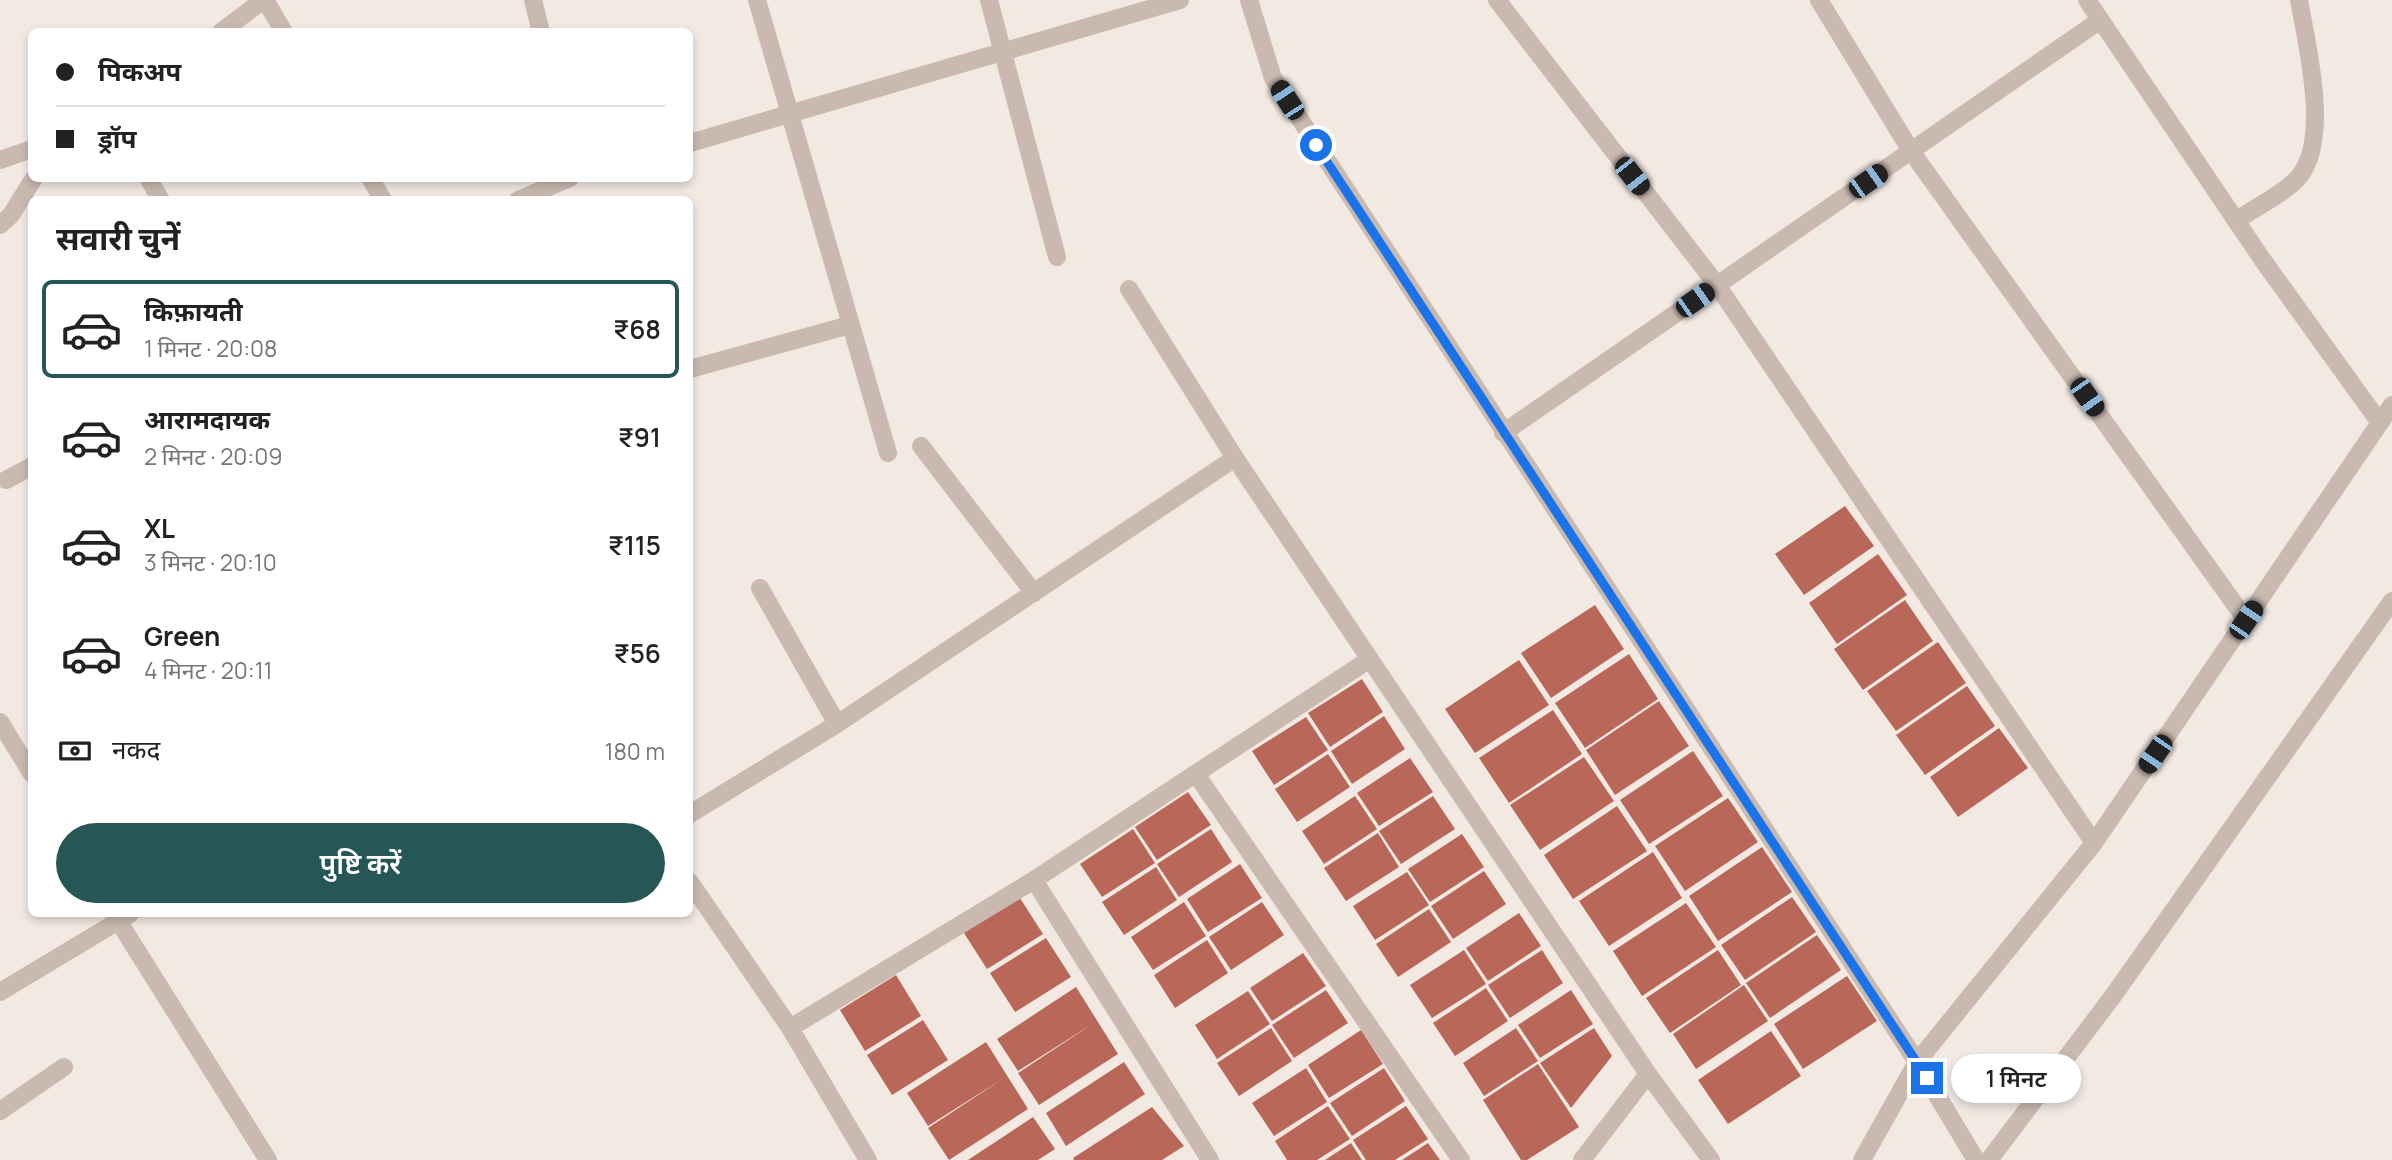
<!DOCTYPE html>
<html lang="hi">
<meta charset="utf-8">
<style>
:root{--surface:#fff;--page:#f2f2f2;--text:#222;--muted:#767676;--line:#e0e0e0;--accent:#265655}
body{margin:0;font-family:Manrope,"Noto Sans Devanagari",sans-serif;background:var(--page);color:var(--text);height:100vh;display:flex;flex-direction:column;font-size:26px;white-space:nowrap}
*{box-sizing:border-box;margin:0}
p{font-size:23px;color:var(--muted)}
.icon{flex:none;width:38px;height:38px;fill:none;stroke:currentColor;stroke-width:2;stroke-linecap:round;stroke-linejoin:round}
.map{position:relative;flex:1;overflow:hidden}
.details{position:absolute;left:28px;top:196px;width:665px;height:721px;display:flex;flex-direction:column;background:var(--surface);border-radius:10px;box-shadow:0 4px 10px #0003}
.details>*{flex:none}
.banner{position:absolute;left:28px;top:28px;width:665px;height:154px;border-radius:10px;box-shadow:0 4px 10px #0003;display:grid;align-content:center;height:154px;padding:0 28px;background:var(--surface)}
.end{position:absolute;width:32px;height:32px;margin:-16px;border:9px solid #1a73e8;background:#fff;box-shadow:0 0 0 4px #fff}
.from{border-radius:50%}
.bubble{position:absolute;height:49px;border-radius:24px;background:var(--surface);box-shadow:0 4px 10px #0003;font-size:23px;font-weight:600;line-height:49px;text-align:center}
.car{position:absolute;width:21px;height:42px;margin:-21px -10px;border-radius:9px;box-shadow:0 0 5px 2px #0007;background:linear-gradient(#222 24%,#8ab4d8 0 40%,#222 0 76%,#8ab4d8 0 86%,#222 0)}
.banner b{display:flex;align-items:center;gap:24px;height:66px;font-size:26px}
.banner b+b{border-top:2px solid var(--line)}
.banner i{width:18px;height:18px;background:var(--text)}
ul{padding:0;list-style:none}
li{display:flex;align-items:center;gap:21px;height:98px;margin:0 14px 10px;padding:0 14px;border:4px solid transparent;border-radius:10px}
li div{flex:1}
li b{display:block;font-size:26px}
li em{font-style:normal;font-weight:600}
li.active{border-color:var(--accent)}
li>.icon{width:63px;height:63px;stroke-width:1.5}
h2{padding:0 28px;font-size:32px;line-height:84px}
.pay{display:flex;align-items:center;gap:18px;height:77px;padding:0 28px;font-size:26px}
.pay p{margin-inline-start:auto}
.button{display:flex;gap:14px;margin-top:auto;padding:14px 28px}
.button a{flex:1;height:80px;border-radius:42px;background:var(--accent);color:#fff;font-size:28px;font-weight:600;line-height:80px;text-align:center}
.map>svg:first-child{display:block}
</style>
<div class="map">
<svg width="2392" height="1160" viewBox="0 0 2392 1160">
<rect width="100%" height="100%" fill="#f2e9e3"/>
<path fill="#b96759" d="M1845,506l29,40 -70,49 -29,-41z
M1878,554l29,41 -70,49 -28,-41z
M1905,600l28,41 -70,49 -29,-41z
M1595,605l29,44 -73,49 -30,-45z
M1938,642l28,41 -70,48 -29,-40z
M1629,654l29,45 -73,49 -30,-45z
M1519,660l30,45 -74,48 -30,-44z
M1362,679l21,33 -53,35 -22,-34z
M1967,686l28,40 -70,49 -29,-40z
M1659,701l30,45 -74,49 -29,-45z
M1553,710l29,44 -73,49 -30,-45z
M1384,716l21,33 -53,35 -21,-33z
M1306,717l22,33 -54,35 -22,-34z
M1999,728l29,40 -70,49 -28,-40z
M1693,751l30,45 -74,48 -29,-44z
M1328,754l22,33 -53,35 -22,-33z
M1584,757l30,44 -74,49 -30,-45z
M1410,758l23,34 -54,34 -22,-33z
M1188,792l23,33 -54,35 -22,-33z
M1355,796l22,33 -53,35 -22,-33z
M1433,796l22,33 -54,35 -22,-33z
M1728,798l30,44 -73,49 -30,-45z
M1617,806l30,45 -74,48 -29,-44z
M1133,829l22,34 -53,34 -22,-33z
M1211,829l21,33 -53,35 -22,-33z
M1378,833l21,34 -53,34 -22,-33z
M1462,834l22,33 -54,35 -22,-33z
M1762,847l30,45 -74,49 -29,-45z
M1653,852l29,46 -73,48 -30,-45z
M1240,864l22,34 -54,34 -21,-33z
M1156,867l21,33 -53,35 -22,-33z
M1484,871l22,33 -53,35 -22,-33z
M1407,872l22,33 -54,35 -22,-34z
M1018,895l25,39 -56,35 -25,-39z
M1792,897l24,35 -71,48 -24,-35z
M1184,902l22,34 -53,34 -22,-33z
M1262,902l22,33 -53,35 -22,-33z
M1686,903l30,44 -74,49 -29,-45z
M1429,909l22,33 -53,35 -22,-33z
M1519,913l22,33 -53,35 -22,-33z
M1817,935l24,35 -71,48 -24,-35z
M1046,938l25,39 -56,35 -25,-39z
M1207,940l21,33 -53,35 -21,-33z
M1464,950l22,34 -54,34 -22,-33z
M1542,950l21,33 -53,35 -22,-33z
M1718,950l23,35 -71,48 -24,-35z
M1303,953l23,33 -54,35 -22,-33z
M896,975l25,41 -56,35 -25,-41z
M1847,976l30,45 -74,48 -29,-45z
M1744,985l24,36 -72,48 -23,-35z
M1076,987l42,67 -79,51 -21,-32 76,-50 -76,48 -21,-32z
M1486,988l22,33 -53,35 -22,-33z
M1326,990l22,33 -54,35 -22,-33z
M1571,990l22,34 -53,34 -22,-33z
M1248,991l22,33 -53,35 -22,-34z
M923,1020l25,40 -56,35 -25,-40z
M1271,1028l21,33 -53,35 -22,-33z
M1516,1028l22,33 -54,35 -21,-33z
M1594,1028l18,28 -41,52 -31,-45z
M1361,1030l22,34 -54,34 -21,-33z
M1771,1031l30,45 -73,48 -30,-44z
M986,1042l42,67 -79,51 -21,-32 76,-50 -76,48 -21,-33z
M1124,1062l21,32 -79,52 -20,-33z
M1538,1064l41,63 -52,33h-6l-38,-60z
M1306,1068l21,34 -53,34 -22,-33z
M1384,1068l21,33 -53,35 -22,-33z
M1328,1106l22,33 -33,21h-30l-12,-19z
M1406,1106l22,33 -33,21h-29l-13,-20z
M1152,1107l32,39 -22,14h-88l-1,-2z
M1033,1117l22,32 -17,11h-70z
M1351,1143l11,17h-37z
M1428,1143l12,17h-38z"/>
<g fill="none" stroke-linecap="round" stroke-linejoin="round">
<path stroke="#c9b9af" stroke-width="18" d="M265,0l19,32
M533,0l8,32
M757,0l131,453
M989,0l68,257
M1249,0l24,78 644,984 59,98
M1497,0l220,285 377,558
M1819,0l92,151 335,469
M2087,0l175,259 118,164
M221,32l42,-32
M690,143l490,-143
M0,160l32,-11
M148,178l13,22
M370,178l13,22
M518,200l52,-22
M2236,221c19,-14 46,-26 62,-43 33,-37 9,-133 1,-178
M0,225l11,-10 23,-37
M1129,289l106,169 413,616 63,86
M690,369l160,-44
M1503,433l596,-412
M921,446l113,147
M6,480l26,-14
M760,588l77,136
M0,722l32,52
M1196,774l265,386
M690,814l147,-90 398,-266
M1034,880l176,280
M690,882l100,146 78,132
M114,914l154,246
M0,992l130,-78
M790,1028l244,-148 336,-221
M0,1111l64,-44
M1582,1160l66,-86
M1862,1160l55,-98 177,-219 298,-438
M1989,1160l124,-164 279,-395"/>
</g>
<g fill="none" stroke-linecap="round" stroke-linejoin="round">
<path stroke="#1a73e8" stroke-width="9" d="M1316,145l611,933"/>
</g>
</svg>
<i class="end from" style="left:1316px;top:145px"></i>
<i class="end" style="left:1927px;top:1078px"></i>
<div class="bubble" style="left:1951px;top:1054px;width:130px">1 मिनट</div>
<i class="car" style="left:1287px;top:100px;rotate:327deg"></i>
<i class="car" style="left:1632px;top:176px;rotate:142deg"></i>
<i class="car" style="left:1868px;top:181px;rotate:55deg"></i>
<i class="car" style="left:1695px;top:300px;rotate:55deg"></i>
<i class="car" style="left:2087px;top:397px;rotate:145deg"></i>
<i class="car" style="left:2246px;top:620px;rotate:34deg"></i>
<i class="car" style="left:2155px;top:754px;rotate:214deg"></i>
<div class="banner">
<b><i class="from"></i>पिकअप</b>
<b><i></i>ड्रॉप</b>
</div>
<section class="details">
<h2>सवारी चुनें</h2>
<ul>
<li class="active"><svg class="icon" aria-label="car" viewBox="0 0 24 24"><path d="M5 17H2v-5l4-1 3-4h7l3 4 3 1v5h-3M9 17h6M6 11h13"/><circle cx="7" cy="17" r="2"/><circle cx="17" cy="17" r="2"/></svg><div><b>किफ़ायती</b><p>1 मिनट · 20:08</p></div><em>₹68</em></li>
<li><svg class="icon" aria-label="car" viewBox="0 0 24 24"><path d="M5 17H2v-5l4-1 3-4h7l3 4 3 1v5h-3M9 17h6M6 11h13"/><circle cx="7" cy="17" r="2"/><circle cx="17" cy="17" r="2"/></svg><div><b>आरामदायक</b><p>2 मिनट · 20:09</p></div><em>₹91</em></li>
<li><svg class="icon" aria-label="car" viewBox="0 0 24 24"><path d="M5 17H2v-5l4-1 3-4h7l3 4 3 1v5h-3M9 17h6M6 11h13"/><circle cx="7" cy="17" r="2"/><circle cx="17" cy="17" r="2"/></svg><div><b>XL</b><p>3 मिनट · 20:10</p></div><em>₹115</em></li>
<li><svg class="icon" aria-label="car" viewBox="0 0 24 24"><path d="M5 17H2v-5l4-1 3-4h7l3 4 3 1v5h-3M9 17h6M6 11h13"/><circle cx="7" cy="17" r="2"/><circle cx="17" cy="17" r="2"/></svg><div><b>Green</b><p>4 मिनट · 20:11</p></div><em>₹56</em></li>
</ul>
<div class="pay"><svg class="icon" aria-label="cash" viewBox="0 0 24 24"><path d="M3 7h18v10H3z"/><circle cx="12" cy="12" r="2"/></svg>नकद<p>180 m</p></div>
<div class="button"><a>पुष्टि करें</a></div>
</section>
</div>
